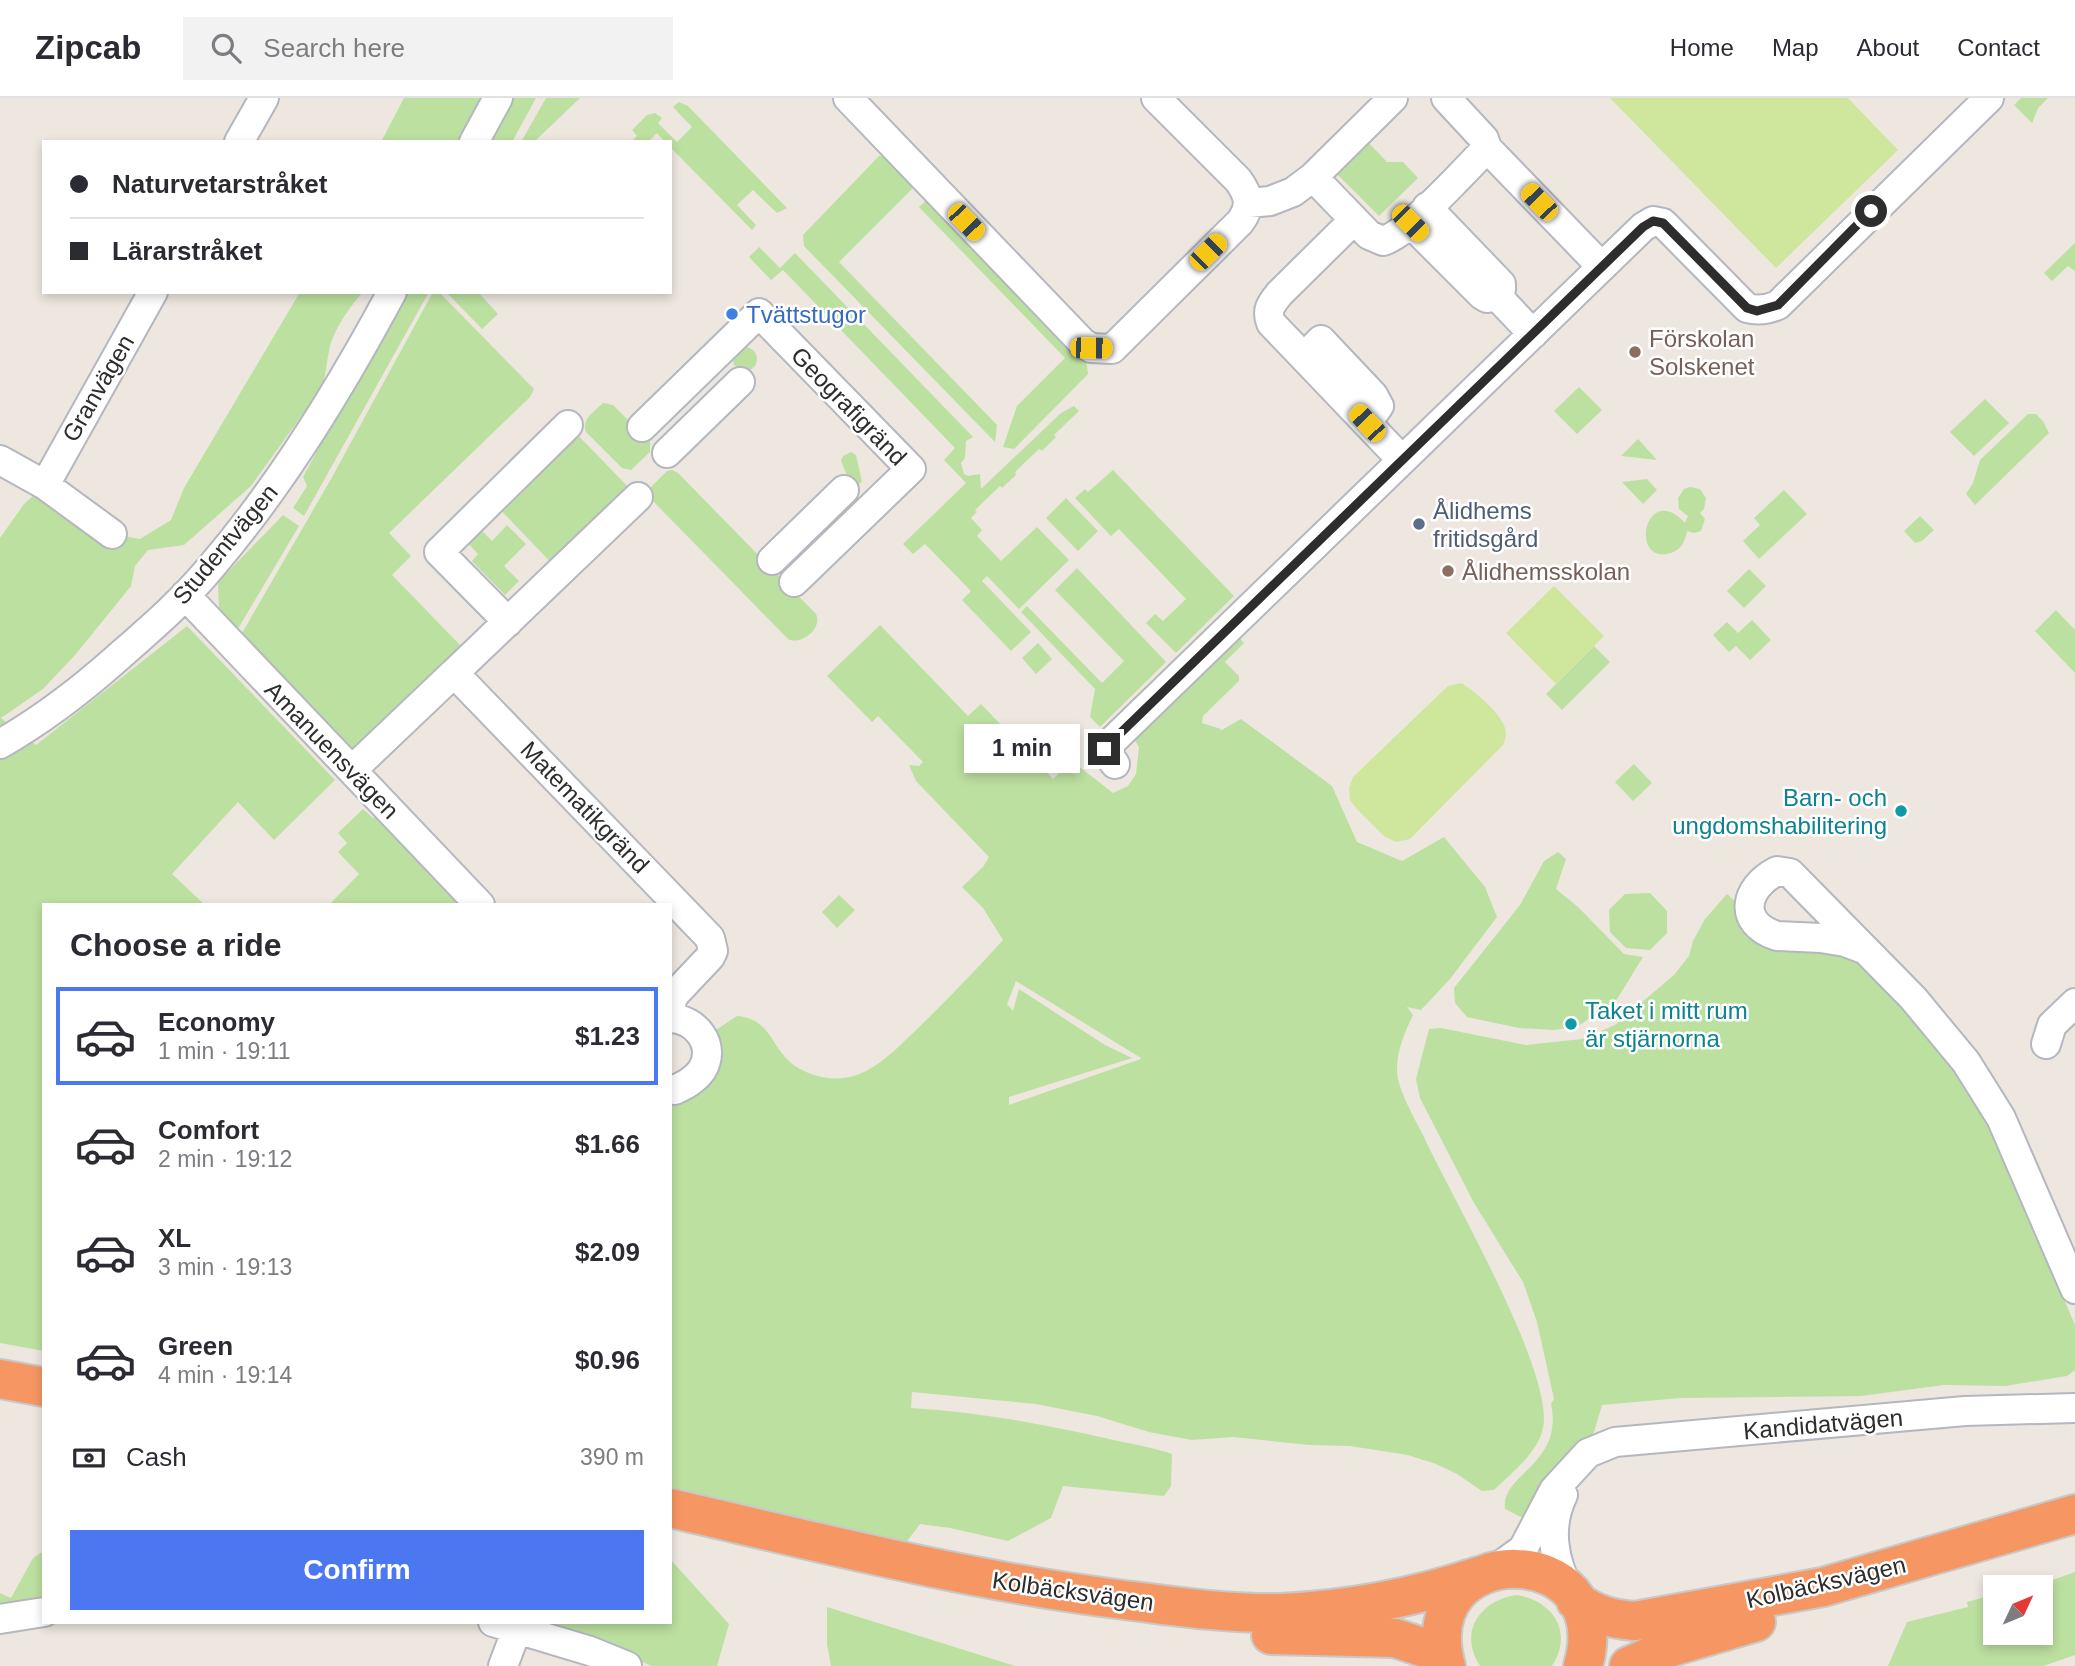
<!DOCTYPE html>
<meta charset="utf-8">
<style>
:root{--surface:#fff;--page:#f2f2f3;--text:#2b2b33;--muted:#7c7c81;--line:#e1e1e2;--accent:#4b77f0}
body{margin:0;font-family:Helvetica,sans-serif;background:var(--page);color:var(--text);height:100vh;display:flex;flex-direction:column;font-size:26px;white-space:nowrap}
*{box-sizing:border-box;margin:0}
p{font-size:23px;color:var(--muted)}
.icon{flex:none;width:38px;height:38px;fill:none;stroke:currentColor;stroke-width:2;stroke-linecap:round;stroke-linejoin:round}
.map{position:relative;flex:1;overflow:hidden}
.drawer{position:absolute;left:42px;top:805px;width:630px;height:721px;display:flex;flex-direction:column;background:var(--surface);border-radius:0px;box-shadow:0 4px 10px #0003}
.drawer>*{flex:none}
.guide{position:absolute;left:42px;top:42px;width:630px;height:154px;border-radius:0px;box-shadow:0 4px 10px #0003;display:grid;align-content:center;height:154px;padding:0 28px;background:var(--surface)}
.needle{width:46px;rotate:46deg}
.buttons{position:absolute;left:1983px;top:1477px;display:grid;gap:14px}
.buttons a{display:grid;place-items:center;width:70px;height:70px;border-radius:0px;background:var(--surface);box-shadow:0 4px 10px #0003;font-size:35px}
.end{position:absolute;width:32px;height:32px;margin:-16px;border:9px solid #2d2d2d;background:#fff;box-shadow:0 0 0 4px #fff}
.from{border-radius:50%}
.bubble{position:absolute;height:49px;border-radius:0px;background:var(--surface);box-shadow:0 4px 10px #0003;font-size:23px;font-weight:700;line-height:49px;text-align:center}
.car{position:absolute;width:21px;height:42px;margin:-21px -10px;border-radius:9px;box-shadow:0 0 5px 2px #0007;background:linear-gradient(#f5c518 24%,#345 0 40%,#f5c518 0 76%,#345 0 86%,#f5c518 0)}
.guide b{display:flex;align-items:center;gap:24px;height:66px;font-size:26px}
.guide b+b{border-top:2px solid var(--line)}
.guide i{width:18px;height:18px;background:var(--text)}
ul{padding:0;list-style:none}
li{display:flex;align-items:center;gap:21px;height:98px;margin:0 14px 10px;padding:0 14px;border:4px solid transparent;border-radius:0px}
li div{flex:1}
li b{display:block;font-size:26px}
li em{font-style:normal;font-weight:700}
li.active{border-color:var(--accent)}
li>.icon{width:63px;height:63px;stroke-width:1.5}
h2{padding:0 28px;font-size:32px;line-height:84px}
.pay{display:flex;align-items:center;gap:18px;height:77px;padding:0 28px;font-size:26px}
.pay p{margin-inline-start:auto}
.button{display:flex;gap:14px;margin-top:auto;padding:14px 28px}
.button a{flex:1;height:80px;border-radius:0px;background:var(--accent);color:#fff;font-size:28px;font-weight:700;line-height:80px;text-align:center}
header{display:flex;align-items:center;gap:42px;box-sizing:border-box;height:98px;padding:0 35px;background:var(--surface);border-bottom:2px solid var(--line)}
header strong{font-size:33px}
nav{display:flex;gap:38px;margin-inline-start:auto;font-size:24px}
.search{width:490px;height:63px;background:var(--page);display:flex;align-items:center;gap:18px;box-sizing:border-box;padding:0 24px;border-radius:0px;color:var(--muted);font-size:26px}
.map>svg:first-child{display:block}
</style>
<header>
<strong>Zipcab</strong>
<div class="search"><svg class="icon" aria-label="search" viewBox="0 0 24 24"><circle cx="10" cy="10" r="6"/><path d="M15 15l6 6"/></svg>Search here</div>
<nav><a>Home</a><a>Map</a><a>About</a><a>Contact</a></nav>
</header>
<div class="map">
<svg width="2075" height="1568" viewBox="0 0 2075 1568">
<rect width="100%" height="100%" fill="#ede7e0"/>
<path fill="#bce0a0" fill-rule="evenodd" d="M404,0h83l-13,44h-93z
M510,0h26l-24,44h-26z
M546,0h34l-46,44h-13z
M2021,0h27l-10,10 -6,15 -18,-18z
M679,4l9,4 99,102 -10,5 -24,-23 -16,15 19,20 -4,5 -82,-83v-5h-5l-8,-9 -9,9h-17l6,-6 -5,-6 15,-15 8,-2 7,5 -4,5 19,19 15,-15 -19,-20z
M1367,43l20,21h16l15,16 -39,38 -44,-44z
M890,57l20,19 2,15 -73,73 158,163 -2,17 -191,-196 -1,-11 76,-79z
M930,99l156,162 2,15 -74,75 -11,-2 14,-41 48,-48 -146,-151z
M2075,145v28l-7,-5 -16,15 -8,-8z
M759,149l21,21 15,-15 178,184 -7,4 -1,17 -4,5 3,11 4,2 12,-2 1,15 80,-76 13,-7 5,5 -25,24 2,2 -14,14 -3,-2 -24,23 1,3 -14,13 -2,-2 -25,24 2,2 -6,6 11,12 -5,6 24,25 36,-34 32,33 -50,49 -32,-33 -5,5 49,51 -20,19 -49,-51 9,-9 -46,-47 -12,10 -10,-10 63,-61 -22,-23 11,-12 -172,-178 -12,10 -22,-23z
M300,194h63c-14,16 -30,38 -34,59 -3,14 -3,25 -8,38l-70,97 -67,59 -36,5 -13,16 -4,20 -55,68 -33,35 -42,29 35,27 151,-119 148,154 -61,60 -36,-38 -66,72 33,31h-161v446l-44,-8v-805l24,-34 21,-19 67,49 28,5 31,-19 13,-32z
M404,194h25l-125,224 -11,-8 14,-22 -4,-9z
M433,194h6l95,97 -4,8 -141,136 22,23 -19,19 68,70 -6,28 -102,97 -118,-123 97,-168z
M446,194h32l20,22 -16,15z
M733 261a12 12 0 1 1 24 0a12 12 0 1 1-24 0Z
M1579,289l23,23 -25,24 -23,-23z
M1985,301l24,24 -35,33 -24,-24z
M603,305l10,2 37,37v10l-19,18 -9,-2 -36,-36c-5,-13 8,-20 17,-29z
M2028,316h8l7,7 6,12 -74,72 -9,-11 7,-11 7,-23z
M568,327l70,72 -78,75 -69,-72z
M1638,341l19,21 -36,-4z
M851,354l5,3 6,27 -8,5 -3,-2 -10,-24 2,-5z
M672,372l6,3 138,141c7,14 -15,32 -28,25l-137,-140 -2,-10 18,-18z
M1113,372l121,126 -58,57 -30,-30 9,-9 8,7 23,-22 -67,-70 -8,7 -36,-38 10,-9 3,3z
M1647,381l10,11 -14,14 -21,-22z
M1690,389l10,2 6,9 -2,11 -4,4 5,6 -4,12 -7,2 -7,-2c-2,10 -5,18 -16,22 -43,13 -26,-73 14,-30l3,-7 -9,-7 -1,-11 6,-9z
M1784,392l23,24 -48,45 -16,-18 17,-16 -6,-7z
M1066,400l32,33 -20,20 -32,-33z
M283,417l16,11 -63,106 -17,-22 -1,-28z
M1920,418l14,14 -12,11 -7,2 -11,-12z
M507,427l19,19 -22,22 15,15 -14,14 -33,-34 6,-7 -14,-15 13,-13 15,15z
M1077,470l89,94 -66,65 -10,-10 5,-28 -74,-77 6,-6 75,77 22,-22 -69,-71z
M1749,471l17,17 -22,22 -17,-17z
M2056,512l19,20v43l-40,-42z
M1752,522l19,20 -21,20 -14,-14 -7,6 -16,-17 14,-13 11,11z
M880,527l88,91 13,-12 72,75 19,-18 41,32 15,-7 8,-12 3,-27 -12,-20 102,-100 15,16 -19,19 14,14v5l-36,35 -1,7 19,6 -1,2 21,-12 91,67 25,56 45,19 42,-24 41,50 12,30 -47,62 -29,31 -14,-3 6,8c-9,19 -16,35 -16,56 0,17 18,48 26,64 27,59 132,238 120,293 -5,25 -32,45 -49,62l-12,1 -25,-17 -21,-10 -28,-9 -58,-9 -41,-1 -76,-8 -41,3 -43,-8 -52,-16 -61,-12 -124,-12 -1,16c67,4 133,16 198,31 22,5 43,8 63,15l-1,32 -7,10 -101,-10 -12,32 -43,23 -58,-13 -30,-4 -15,20 -235,-53v-402l5,1 29,-52 33,-22c35,3 33,32 58,50 19,12 41,16 62,9 22,-8 39,-26 56,-42 31,-30 61,-61 90,-93l-20,-32 -21,-21 21,-20 6,-10 -73,-76 -7,-16 10,1 4,-4 -45,-46 -6,6 -45,-46zM1016,883l125,77v1l-132,46v-8l123,-39 -27,-13 -86,-56 -6,22 -6,-7z
M1038,545l14,16 -16,15 -14,-16z
M1594,548l16,16 -48,48 -16,-16z
M1634,666l18,19 -19,18 -18,-19z
M363,711l10,9 7,-4 100,91h-151l30,-31 -21,-22 9,-9 -9,-10z
M1558,754l8,7 -10,30 22,18 46,47 19,3 -26,42 -40,28 -24,3 -34,-2 -52,-11 -12,-14 -1,-15 66,-83 24,-44z
M1650,795l17,18v22l-17,17 -24,-2 -16,-16 -1,-22 16,-16z
M1727,796l11,10 109,50 15,10 65,64 60,88 47,106 13,38 28,65v45l-8,6 -62,10 -61,-1 -83,11 -181,2 -78,7 -8,27 -66,82 -7,3 -16,-8c-5,-35 59,-44 46,-105l3,-5 -17,-77 -14,-40 -49,-79 -54,-105 -4,-19 13,-50 12,-1 85,17 56,-6 33,-14 59,-50 15,-19 4,-15 12,-22z
M839,797l16,15 -18,18 -15,-16z
M44,1453v46l-44,8v-12l11,5 22,-40z
M670,1461l59,65 -12,42h-65l-106,-44h124z
M2075,1474v83l-32,11h-155l19,-44 61,-15 -1,-5 28,-8v39h45v-46h-7z
M1517,1497c36,6 57,37 35,71h-72c-22,-34 0,-66 37,-71z
M827,1509l188,59h-184l-4,-22z"/>
<path fill="#cee79d" d="M1610,0h238l50,52 -122,118z
M1554,488l50,50 -48,48 -50,-51z
M1461,585c13,7 46,35 45,51 0,4 -2,7 -3,11l-93,94 -14,3 -12,-6 -28,-28 -6,-8 -1,-12 4,-11 95,-91z"/>
<g fill="none" stroke-linecap="round" stroke-linejoin="round">
<defs>
<path id="minor" d="M848,0l234,244 9,6 21,1 128,-127c12,-16 9,-27 -2,-42l-82,-82
M1446,0l38,41 3,9 115,119
M239,44l25,-44
M474,44l24,-44
M1313,79l56,58 14,6c26,-8 82,-71 104,-93
M1249,105l21,-2 23,-9 20,-15 80,-79
M1427,109l74,77v6l-4,6
M1354,122l-75,74c-8,10 -13,16 -8,29l131,137
M1410,125l72,72 5,3 10,-2 36,38
M1304,259l17,-17 52,55 6,11 -12,17
M642,329l117,-114 152,156 -117,113
M667,355l73,-71
M0,362l45,25 67,49
M45,387l108,-193
M772,462l72,-70
M185,497l295,310
M508,524l-69,-70 129,-127
M454,575l184,-176
M0,646c42,-24 80,-53 116,-85 33,-29 67,-58 95,-92 71,-83 129,-178 181,-275
M1115,666l-11,-15 539,-522 10,-6 10,2 84,85c11,3 20,2 31,-3l211,-207
M352,672l102,-97 256,265 3,13 -3,6 -34,36 -4,6 -2,14
M1864,851l-19,-7 -24,-4 -44,-2c-40,-13 -33,-48 0,-65l13,2 123,125 53,64 35,56 74,171
M670,920c26,1 47,27 32,52 -7,10 -17,15 -27,20l-5,-1
M2046,946l6,-19 23,-22
M1563,1397c-16,33 -9,65 6,96
M1494,1472l29,-21 31,-59 34,-37 27,-11 350,-31 110,-3
M0,1521l44,-7
M493,1524l97,29 37,15
M503,1568l14,-37"/>
<path id="highway" d="M0,1281l44,8
M670,1410c148,34 296,72 447,91 54,7 110,15 164,14 67,-3 135,-16 198,-37
M1576,1503c20,14 35,18 59,20l188,-34 252,-73
M1271,1537l124,3 33,11 18,17
M1446,1568c-36,-130 174,-129 137,0
M1629,1568l42,-19 85,-25"/>
</defs>
<use href="#minor" stroke="#b4b7bf" stroke-width="32"/>
<use href="#highway" stroke="#c8c8c8" stroke-width="42"/>
<use href="#minor" stroke="#fff" stroke-width="28"/>
<use href="#highway" stroke="#f69763" stroke-width="38"/>
</g>
<g fill="none" stroke-linecap="round" stroke-linejoin="round">
<path stroke="#2d2d2d" stroke-width="9" d="M1104,651l539,-522 10,-6 10,2 84,85 10,3 21,-6 93,-94"/>
</g>
<circle fill="#3f7fe0" stroke="#fff" stroke-width="2.5" cx="732" cy="216" r="7"/>
<g fill="#8d6e63" stroke="#fff" stroke-width="2.5">
<circle cx="1635" cy="254" r="7"/>
<circle cx="1448" cy="473" r="7"/>
</g>
<circle fill="#5c6f8a" stroke="#fff" stroke-width="2.5" cx="1419" cy="426" r="7"/>
<g fill="#0f9aa8" stroke="#fff" stroke-width="2.5">
<circle cx="1901" cy="713" r="7"/>
<circle cx="1571" cy="926" r="7"/>
</g>
<g text-anchor="middle" dominant-baseline="central" stroke-width="5" stroke-linejoin="round" paint-order="stroke">
<g font-size="24" fill="#366cbe" stroke="#fff" text-anchor="start">
<text x="746" y="216">Tvättstugor</text>
</g>
<g font-size="24" fill="#785e54" stroke="#fff" text-anchor="start">
<text x="1649" y="240">Förskolan<tspan x="1649" dy="28">Solskenet</tspan></text>
<text x="1462" y="473">Ålidhemsskolan</text>
</g>
<g font-size="24" fill="#2d2d2d" stroke="#fff">
<text transform="translate(98 290) rotate(-60)">Granvägen</text>
<text transform="translate(849 308) rotate(46)">Geografigränd</text>
<text transform="translate(225 446) rotate(-50)">Studentvägen</text>
<text transform="translate(332 652) rotate(46)">Amanuensvägen</text>
<text transform="translate(585 709) rotate(46)">Matematikgränd</text>
<text transform="translate(1823 1326) rotate(-5)">Kandidatvägen</text>
<text transform="translate(1826 1484) rotate(-13)">Kolbäcksvägen</text>
<text transform="translate(1073 1493) rotate(8)">Kolbäcksvägen</text>
</g>
<g font-size="24" fill="#4e5e75" stroke="#fff" text-anchor="start">
<text x="1433" y="412">Ålidhems<tspan x="1433" dy="28">fritidsgård</tspan></text>
</g>
<g font-size="24" fill="#0d838f" stroke="#fff" text-anchor="end">
<text x="1887" y="699">Barn- och<tspan x="1887" dy="28">ungdomshabilitering</tspan></text>
<text x="1585" y="912" text-anchor="start">Taket i mitt rum<tspan x="1585" dy="28">är stjärnorna</tspan></text>
</g>
</g>
</svg>
<div class="buttons">
<a><svg class="needle" viewBox="-14 -14 28 28"><path d="M0-13l5 13h-10z" fill="#e53935"/><path d="M0 13l5-13h-10z" fill="#7c7c81"/></svg></a>
</div>
<i class="end from" style="left:1871px;top:113px"></i>
<i class="end" style="left:1104px;top:651px"></i>
<div class="bubble" style="left:964px;top:626px;width:116px">1 min</div>
<i class="car" style="left:1539px;top:104px;rotate:316deg"></i>
<i class="car" style="left:966px;top:124px;rotate:136deg"></i>
<i class="car" style="left:1410px;top:125px;rotate:135deg"></i>
<i class="car" style="left:1208px;top:154px;rotate:45deg"></i>
<i class="car" style="left:1091px;top:250px;rotate:91deg"></i>
<i class="car" style="left:1367px;top:325px;rotate:317deg"></i>
<div class="guide">
<b><i class="from"></i>Naturvetarstråket</b>
<b><i></i>Lärarstråket</b>
</div>
<section class="drawer">
<h2>Choose a ride</h2>
<ul>
<li class="active"><svg class="icon" aria-label="car" viewBox="0 0 24 24"><path d="M5 17H2v-5l4-1 3-4h7l3 4 3 1v5h-3M9 17h6M6 11h13"/><circle cx="7" cy="17" r="2"/><circle cx="17" cy="17" r="2"/></svg><div><b>Economy</b><p>1 min · 19:11</p></div><em>$1.23</em></li>
<li><svg class="icon" aria-label="car" viewBox="0 0 24 24"><path d="M5 17H2v-5l4-1 3-4h7l3 4 3 1v5h-3M9 17h6M6 11h13"/><circle cx="7" cy="17" r="2"/><circle cx="17" cy="17" r="2"/></svg><div><b>Comfort</b><p>2 min · 19:12</p></div><em>$1.66</em></li>
<li><svg class="icon" aria-label="car" viewBox="0 0 24 24"><path d="M5 17H2v-5l4-1 3-4h7l3 4 3 1v5h-3M9 17h6M6 11h13"/><circle cx="7" cy="17" r="2"/><circle cx="17" cy="17" r="2"/></svg><div><b>XL</b><p>3 min · 19:13</p></div><em>$2.09</em></li>
<li><svg class="icon" aria-label="car" viewBox="0 0 24 24"><path d="M5 17H2v-5l4-1 3-4h7l3 4 3 1v5h-3M9 17h6M6 11h13"/><circle cx="7" cy="17" r="2"/><circle cx="17" cy="17" r="2"/></svg><div><b>Green</b><p>4 min · 19:14</p></div><em>$0.96</em></li>
</ul>
<div class="pay"><svg class="icon" aria-label="cash" viewBox="0 0 24 24"><path d="M3 7h18v10H3z"/><circle cx="12" cy="12" r="2"/></svg>Cash<p>390 m</p></div>
<div class="button"><a>Confirm</a></div>
</section>
</div>
